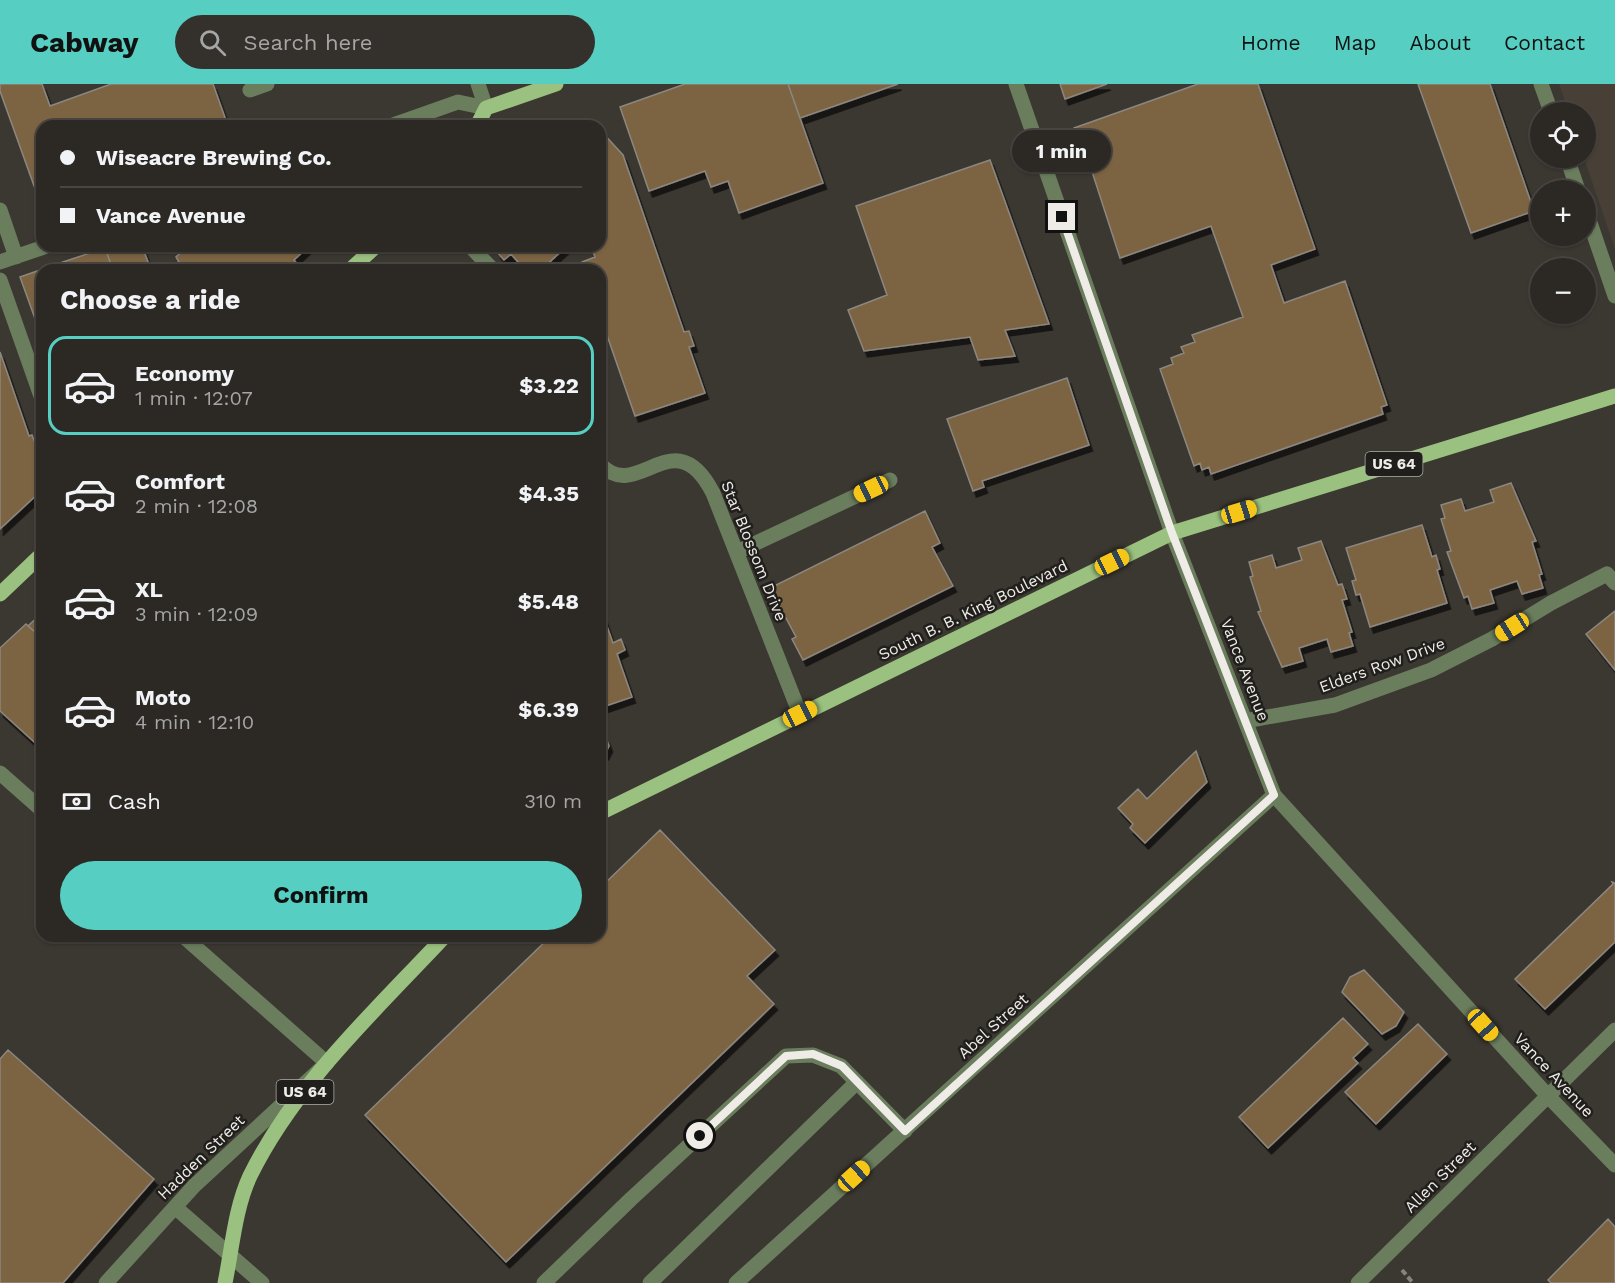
<!DOCTYPE html>
<meta charset="utf-8">
<style>
:root{--surface:#2c2925;--page:#34312d;--text:#f1f3f6;--muted:#a6a6a7;--line:#484542;--accent:#56cec2}
body{margin:0;font-family:"Work Sans",sans-serif;background:var(--page);color:var(--text);height:100vh;display:flex;flex-direction:column;font-size:22px;white-space:nowrap}
*{box-sizing:border-box;margin:0}
p{font-size:20px;color:var(--muted)}
.icon{flex:none;width:33px;height:33px;fill:none;stroke:currentColor;stroke-width:2;stroke-linecap:round;stroke-linejoin:round}
.map{position:relative;flex:1;overflow:hidden}
.drawer{position:absolute;left:36px;top:180px;width:570px;height:678px;display:flex;flex-direction:column;background:var(--surface);border-radius:18px;box-shadow:0 2px 4px #0004,0 0 0 2px var(--line)}
.drawer>*{flex:none}
.banner{position:absolute;left:36px;top:36px;width:570px;height:132px;border-radius:18px;box-shadow:0 2px 4px #0004,0 0 0 2px var(--line);display:grid;align-content:center;height:132px;padding:0 24px;background:var(--surface)}
.tools{position:absolute;left:1530px;top:18px;display:grid;gap:12px}
.tools a{display:grid;place-items:center;width:66px;height:66px;border-radius:50%;background:var(--surface);box-shadow:0 2px 4px #0004,0 0 0 2px var(--line);font-size:30px}
.end{position:absolute;width:27px;height:27px;margin:-14px;border:8px solid #efece8;background:#111;box-shadow:0 0 0 3px #111}
.from{border-radius:50%}
.bubble{position:absolute;height:42px;border-radius:21px;background:var(--surface);box-shadow:0 2px 4px #0004,0 0 0 2px var(--line);font-size:20px;font-weight:700;line-height:42px;text-align:center}
.car{position:absolute;width:18px;height:36px;margin:-18px -9px;border-radius:8px;box-shadow:0 0 4px 2px #0007;background:linear-gradient(#f5c518 24%,#345 0 40%,#f5c518 0 76%,#345 0 86%,#f5c518 0)}
.banner b{display:flex;align-items:center;gap:21px;height:57px;font-size:22px}
.banner b+b{border-top:2px solid var(--line)}
.banner i{width:15px;height:15px;background:var(--text)}
ul{padding:0;list-style:none}
li{display:flex;align-items:center;gap:18px;height:99px;margin:0 12px 9px;padding:0 12px;border:3px solid transparent;border-radius:18px}
li div{flex:1}
li b{display:block;font-size:22px}
li em{font-style:normal;font-weight:700}
li.current{border-color:var(--accent)}
li>.icon{width:54px;height:54px;stroke-width:1.5}
h2{padding:0 24px;font-size:27px;line-height:72px}
.pay{display:flex;align-items:center;gap:15px;height:66px;padding:0 24px;font-size:22px}
.pay p{margin-inline-start:auto}
.button{display:flex;gap:12px;margin-top:auto;padding:12px 24px}
.button a{flex:1;height:69px;border-radius:36px;background:var(--accent);color:#111;font-size:24px;font-weight:700;line-height:69px;text-align:center}
header{display:flex;align-items:center;gap:36px;box-sizing:border-box;height:84px;padding:0 30px;background:var(--accent);color:#111}
header strong{font-size:28px}
nav{display:flex;gap:33px;margin-inline-start:auto;font-size:21px}
.search{width:420px;height:54px;background:var(--page);display:flex;align-items:center;gap:15px;box-sizing:border-box;padding:0 21px;border-radius:33px;color:var(--muted);font-size:22px}
.map>svg:first-child{display:block}
</style>
<header>
<strong>Cabway</strong>
<div class="search"><svg class="icon" aria-label="search" viewBox="0 0 24 24"><circle cx="10" cy="10" r="6"/><path d="M15 15l6 6"/></svg>Search here</div>
<nav><a>Home</a><a>Map</a><a>About</a><a>Contact</a></nav>
</header>
<div class="map">
<svg width="1615" height="1199" viewBox="0 0 1615 1199">
<defs>
<filter id="shadow"><feDropShadow dx="3.5" dy="6" stdDeviation="0" flood-color="#0009"/></filter>
</defs>
<rect width="100%" height="100%" fill="#3b3731"/>
<path fill="#484036" d="M1559,0h56v165l-31,-91 2,-46h-17z"/>
<path fill="#7c6342" stroke="#8c8780" stroke-width="1.5" filter="url(#shadow)" d="M0,0h42l8,22 61,-22h102l15,42h-186v82l-42,-117z
M685,0h103l35,99 -84,30 -11,-32 -17,6 -6,-16 -56,20 -29,-84z
M788,0h110l-98,34z
M1060,0h47l-42,15z
M1198,0h60l57,165 -44,16 13,38 61,-22 42,124 -6,2 2,7 -172,60 -2,-7 -7,3 -2,-7 -6,3 -34,-97 13,-5 -2,-6 13,-5 -3,-6 14,-5 -3,-7 51,-18 -32,-91 -91,32 -34,-105 -2,1 -10,-26z
M1418,0h72l44,127 -63,22z
M600,46l23,25 61,177 5,-1 5,15 -5,1 16,46 -70,23 -35,-101v-45h-16l-2,-8 13,-5 -4,-11h9z
M990,76l59,164 -44,6 10,26 -37,4 -8,-23 -106,14 -16,-41 39,-15 -31,-89z
M111,162h31l9,24h-38l-8,-22z
M188,162h121l-15,14 3,4 -6,6h-129l17,-8 -3,-5z
M503,162h64l-26,24h-16l-14,-16 -7,6 -7,-8z
M105,164l8,22h-48l-2,-8z
M63,178l2,8h-23v68l-22,-61z
M0,268l29,84 3,-1 10,27v28l-42,39z
M1067,294l22,67 -107,36 2,6 -11,4 -26,-72z
M1511,399l25,58 -4,1 10,32 -3,1 4,13 -21,6 -5,-13 -27,9 4,13 -22,6 -4,-13 -4,2 -17,-46 4,-1 -10,-32 4,-1 -4,-13 20,-6 4,12 29,-9 -4,-12z
M925,427l15,32 -8,4 21,39 -150,74 -11,-21 4,-2 -26,-49z
M1422,441l10,32 4,-2 4,14 -3,1 10,33 -77,24 -10,-33 -4,1 -4,-14 4,-1 -10,-32z
M1321,457l17,44 4,-1 5,15 -5,1 10,32 -3,1 4,13 -22,6 -4,-13 -28,9 4,13 -21,6 -24,-55 3,-1 -11,-34 3,-1 -4,-14 23,-7 4,13 26,-8 -4,-12z
M600,523l13,36 8,-4 4,11 -8,4 15,43 -32,11z
M1615,527v59l-29,-36z
M42,529v25l-14,-12z
M26,540l16,14v111l-42,-38v-63z
M600,650l2,5 4,-1 3,8 -4,8 -5,-1z
M1196,667l11,31 -62,61 -15,-15 3,-4 -15,-16 20,-19 9,10z
M660,746l115,120 -28,26 27,28 -268,258 -141,-147 186,-179h49v-48z
M1612,798l3,1v59l-70,67 -30,-30 98,-95z
M1364,886l40,42 -8,14 -14,8 -40,-42 8,-15z
M1343,934l25,26 -15,14 5,5 -90,85 -29,-31z
M1418,940l29,30 -71,70 -31,-32z
M8,966l146,129 -91,104h-63v-224z
M1608,1135l7,8v56h-64l-3,-3z"/>
<g fill="none" stroke-linecap="round" stroke-linejoin="round">
<path stroke="#87847f" stroke-width="4" stroke-dasharray="6 3" stroke-linecap="butt" d="M1402,1186l11,13"/>
<path stroke="#6a7d5d" stroke-width="15" d="M478,0l8,24
M1016,0l156,449 102,262 274,301 67,69
M1541,0l10,28
M250,6l17,-6
M390,42l68,-24 28,6
M1567,74l11,32
M0,126l16,47
M1586,127l29,85
M470,162l23,24
M0,178l47,-16
M0,196l42,119
M600,380c38,41 74,-47 113,29l87,221
M737,468l153,-72
M1245,637l90,-16 96,-35 61,-31 59,-36 56,-29 8,9
M0,689l42,37
M175,1123l87,76
M106,1199l88,-97 133,-123 -144,-127
M544,1199l87,-84 155,-143 27,-1 28,11 64,65
M650,1199l207,-201
M736,1199l538,-488
M1358,1199l257,-253"/>
<path stroke="#9ac17f" stroke-width="15" d="M477,42l9,-18 70,-24
M350,186l26,-24
M0,510l42,-40
M600,729l572,-280 443,-137
M225,1199c7,-34 10,-75 25,-107 45,-92 126,-166 195,-240"/>
</g>
<g fill="none" stroke-linecap="round" stroke-linejoin="round">
<path stroke="#efece8" stroke-width="8" d="M700,1052l86,-80 27,-2 29,12 63,65 369,-336 -102,-262 -110,-316"/>
</g>
<g text-anchor="middle" dominant-baseline="central" stroke-width="5" stroke-linejoin="round" paint-order="stroke">
<g fill="#211f1c" stroke="#b1aeab" stroke-width="1.5">
<rect x="1365.5" y="368" width="57" height="24" rx="4.5"/>
<rect x="276.5" y="996" width="57" height="24" rx="4.5"/>
</g>
<g font-size="15" font-weight="bold" fill="#efece8">
<text x="1394" y="380">US 64</text>
<text x="305" y="1008">US 64</text>
</g>
<g font-size="16" fill="#efece8" stroke="#211f1c">
<text transform="translate(754 467) rotate(68)">Star Blossom Drive</text>
<text transform="translate(973 526) rotate(-26)">South B. B. King Boulevard</text>
<text transform="translate(1382 581) rotate(-20)">Elders Row Drive</text>
<text transform="translate(1245 586) rotate(69)">Vance Avenue</text>
<text transform="translate(993 942) rotate(-42)">Abel Street</text>
<text transform="translate(1554 991) rotate(47)">Vance Avenue</text>
<text transform="translate(201 1073) rotate(-44)">Hadden Street</text>
<text transform="translate(1440 1093) rotate(-45)">Allen Street</text>
</g>
</g>
</svg>
<div class="tools">
<a><svg class="icon" aria-label="locate" viewBox="0 0 24 24"><circle cx="12" cy="12" r="6"/><path d="M12 2v4M12 18v4M2 12h4M18 12h4"/></svg></a>
<a>+</a>
<a>−</a>
</div>
<i class="end from" style="left:700px;top:1052px"></i>
<i class="end" style="left:1062px;top:133px"></i>
<div class="bubble" style="left:1012px;top:46px;width:99px">1 min</div>
<i class="car" style="left:871px;top:405px;rotate:245deg"></i>
<i class="car" style="left:1239px;top:428px;rotate:73deg"></i>
<i class="car" style="left:1112px;top:478px;rotate:64deg"></i>
<i class="car" style="left:1512px;top:543px;rotate:238deg"></i>
<i class="car" style="left:800px;top:630px;rotate:64deg"></i>
<i class="car" style="left:1483px;top:941px;rotate:138deg"></i>
<i class="car" style="left:854px;top:1092px;rotate:48deg"></i>
<div class="banner">
<b><i class="from"></i>Wiseacre Brewing Co.</b>
<b><i></i>Vance Avenue</b>
</div>
<section class="drawer">
<h2>Choose a ride</h2>
<ul>
<li class="current"><svg class="icon" aria-label="car" viewBox="0 0 24 24"><path d="M5 17H2v-5l4-1 3-4h7l3 4 3 1v5h-3M9 17h6M6 11h13"/><circle cx="7" cy="17" r="2"/><circle cx="17" cy="17" r="2"/></svg><div><b>Economy</b><p>1 min · 12:07</p></div><em>$3.22</em></li>
<li><svg class="icon" aria-label="car" viewBox="0 0 24 24"><path d="M5 17H2v-5l4-1 3-4h7l3 4 3 1v5h-3M9 17h6M6 11h13"/><circle cx="7" cy="17" r="2"/><circle cx="17" cy="17" r="2"/></svg><div><b>Comfort</b><p>2 min · 12:08</p></div><em>$4.35</em></li>
<li><svg class="icon" aria-label="car" viewBox="0 0 24 24"><path d="M5 17H2v-5l4-1 3-4h7l3 4 3 1v5h-3M9 17h6M6 11h13"/><circle cx="7" cy="17" r="2"/><circle cx="17" cy="17" r="2"/></svg><div><b>XL</b><p>3 min · 12:09</p></div><em>$5.48</em></li>
<li><svg class="icon" aria-label="car" viewBox="0 0 24 24"><path d="M5 17H2v-5l4-1 3-4h7l3 4 3 1v5h-3M9 17h6M6 11h13"/><circle cx="7" cy="17" r="2"/><circle cx="17" cy="17" r="2"/></svg><div><b>Moto</b><p>4 min · 12:10</p></div><em>$6.39</em></li>
</ul>
<div class="pay"><svg class="icon" aria-label="cash" viewBox="0 0 24 24"><path d="M3 7h18v10H3z"/><circle cx="12" cy="12" r="2"/></svg>Cash<p>310 m</p></div>
<div class="button"><a>Confirm</a></div>
</section>
</div>
